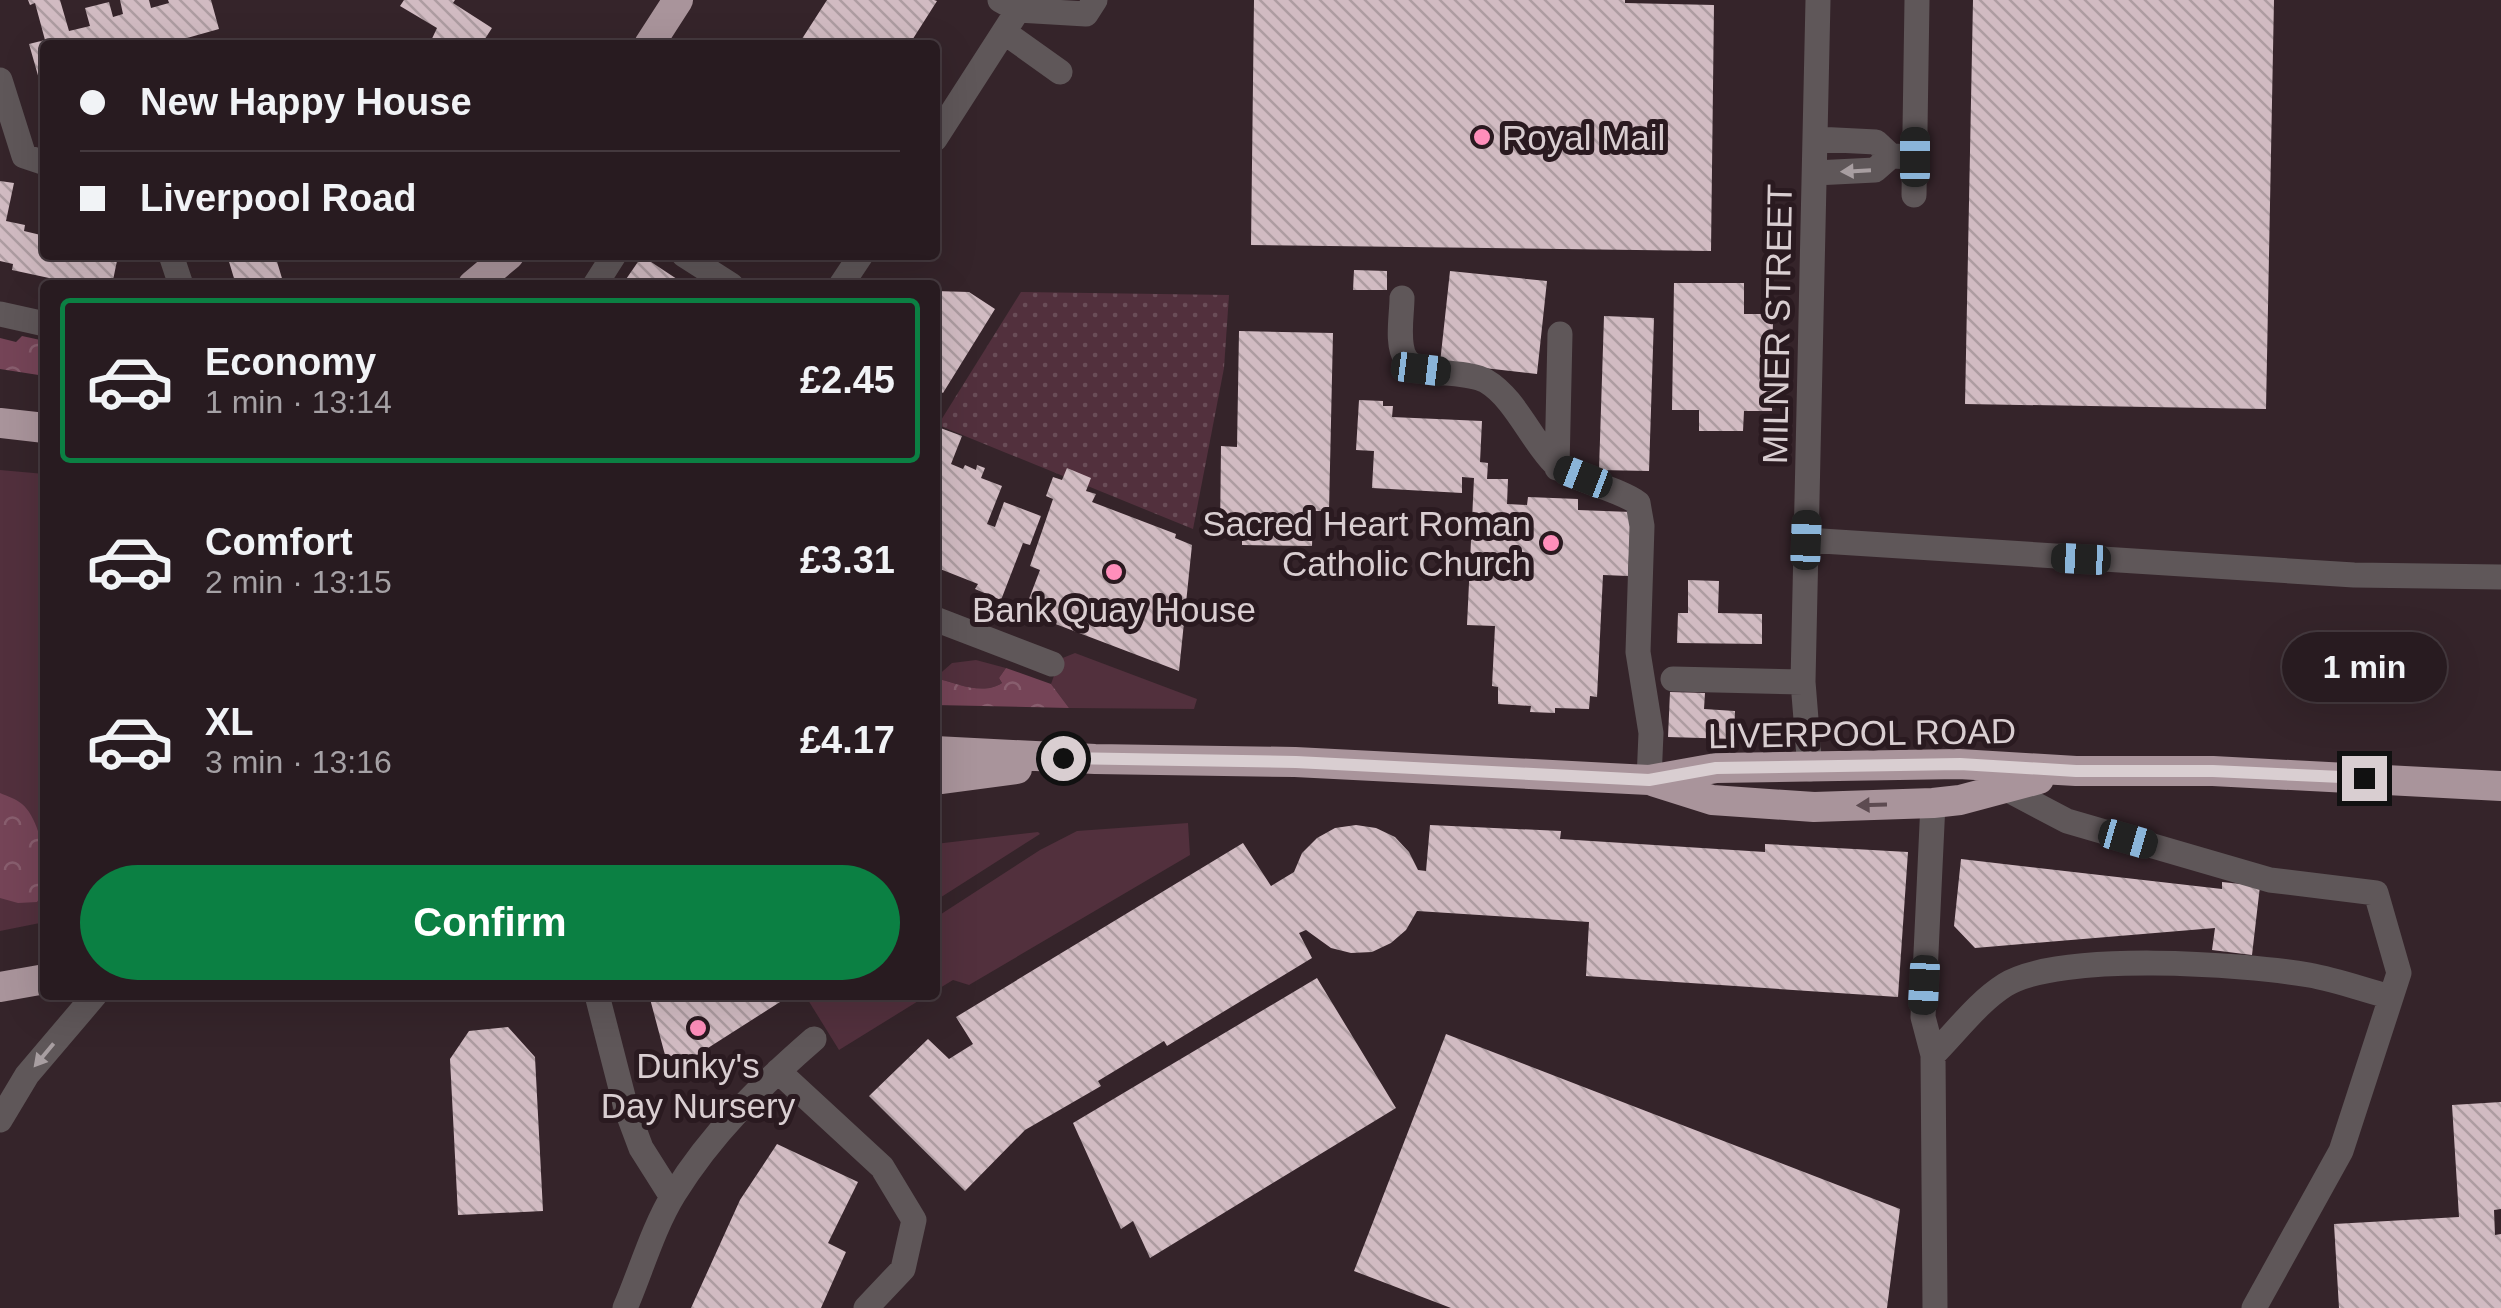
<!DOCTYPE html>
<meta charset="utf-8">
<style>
:root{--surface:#281b20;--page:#34282d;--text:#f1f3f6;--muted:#a5a1a5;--line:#44393e;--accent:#0b8043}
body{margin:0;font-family:Arial,sans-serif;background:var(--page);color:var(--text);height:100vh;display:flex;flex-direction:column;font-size:38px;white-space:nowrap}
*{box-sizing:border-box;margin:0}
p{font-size:32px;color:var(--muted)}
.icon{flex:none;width:55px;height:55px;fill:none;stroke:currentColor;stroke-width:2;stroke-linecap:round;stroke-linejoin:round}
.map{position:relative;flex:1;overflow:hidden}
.sheet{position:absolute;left:40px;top:280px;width:900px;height:720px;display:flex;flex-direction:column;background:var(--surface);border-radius:10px;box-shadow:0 10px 40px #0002,0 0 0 2px var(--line)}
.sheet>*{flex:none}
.hud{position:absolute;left:40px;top:40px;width:900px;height:220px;border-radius:10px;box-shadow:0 10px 40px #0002,0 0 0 2px var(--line);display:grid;align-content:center;height:220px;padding:0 40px;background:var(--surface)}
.end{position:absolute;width:45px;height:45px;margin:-22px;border:12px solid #d9ced1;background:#111;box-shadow:0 0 0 5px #111}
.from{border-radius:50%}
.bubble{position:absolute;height:70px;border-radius:35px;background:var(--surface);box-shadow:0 10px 40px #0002,0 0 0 2px var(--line);font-size:32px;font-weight:800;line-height:70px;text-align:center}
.car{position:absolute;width:30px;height:60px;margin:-30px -15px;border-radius:12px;box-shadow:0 0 8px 2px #0007;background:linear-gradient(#222 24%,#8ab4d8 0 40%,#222 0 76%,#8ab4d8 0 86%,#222 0)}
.hud b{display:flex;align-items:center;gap:35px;height:95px;font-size:38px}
.hud b+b{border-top:2px solid var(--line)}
.hud i{width:25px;height:25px;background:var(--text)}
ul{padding:18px 0 0;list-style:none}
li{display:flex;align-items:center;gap:30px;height:165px;margin:0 20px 15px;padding:0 20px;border:5px solid transparent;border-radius:10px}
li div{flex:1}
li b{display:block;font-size:38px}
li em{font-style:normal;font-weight:800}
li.on{border-color:var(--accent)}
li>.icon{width:90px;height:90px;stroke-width:1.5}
.primary-button{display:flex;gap:20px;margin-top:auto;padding:20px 40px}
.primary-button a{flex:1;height:115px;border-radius:60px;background:var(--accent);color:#fff;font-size:40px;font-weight:800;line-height:115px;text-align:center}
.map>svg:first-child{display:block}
</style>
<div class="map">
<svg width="2501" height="1308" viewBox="0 0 2501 1308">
<defs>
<pattern id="forest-crowns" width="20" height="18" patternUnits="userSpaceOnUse" patternTransform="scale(2.5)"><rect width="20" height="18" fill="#754457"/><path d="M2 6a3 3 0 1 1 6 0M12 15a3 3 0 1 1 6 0" fill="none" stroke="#885e6e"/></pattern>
<pattern id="park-dots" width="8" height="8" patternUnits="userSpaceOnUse" patternTransform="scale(2.5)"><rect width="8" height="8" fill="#52303d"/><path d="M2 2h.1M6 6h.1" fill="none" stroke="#6a4d58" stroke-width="1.8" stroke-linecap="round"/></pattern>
<pattern id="building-back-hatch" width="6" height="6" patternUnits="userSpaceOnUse" patternTransform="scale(2.5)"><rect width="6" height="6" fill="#d1bbc2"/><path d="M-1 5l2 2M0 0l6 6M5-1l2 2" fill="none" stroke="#ad9ca1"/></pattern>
</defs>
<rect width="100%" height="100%" fill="#35242a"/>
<path fill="#52303d" d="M0,470l45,4v448l-45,9z
M1075,653l122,46 -3,10 -125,-1 -18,-24 9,-25z
M976,660l30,8 -7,10 3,5c-19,13 -46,0 -67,-5l17,-15z
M1188,823l2,32 -221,130 -16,-5 -18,11v-73l105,-68 37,-19z
M1038,832l2,2 -105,67v-57z
M816,995h112l-89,55 -31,-50z"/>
<path fill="url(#forest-crowns)" d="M22,336l23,5v35l-45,-7v-31l16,4z
M1006,668l45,16 18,24 -134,-3v-27c21,5 48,18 67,5l-3,-5z
M0,793c7,3 16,6 22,11 20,16 31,78 15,98l-19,1 -18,-5z"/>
<path fill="url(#park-dots)" d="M1021,292l208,3 -5,73 -31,161 -255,-104z"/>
<path fill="url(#building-back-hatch)" d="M28,0h32l9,31 21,-5 -5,-18 24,-6 4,15 10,-3 -3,-14h29l2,8 18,-5 -1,-3h43l8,29 -57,16h-117v33l-6,1 -10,-35 16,-4 -10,-37 -5,2z
M404,0h51l-2,3 39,25 -11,17h-52l8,-17 -37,-22z
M827,0h107l3,1 -28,44h-111z
M1254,0h371v3l89,2 -3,246 -460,-6z
M1973,0h301l-8,409 -301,-5z
M0,181l14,2 -8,38 19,4 -1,6 21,5v19l73,1 -6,29h-60l-4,-1 1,-6 -37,-8 1,-6 -13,-3z
M227,255h48l9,30h-48z
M642,256l44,29h-64z
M1354,270l33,1v19h-34z
M1450,271l97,10 -10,93 -97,-11z
M1674,283h70v31h29l-1,97h-28l-1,20h-44v-21h-27z
M935,291l34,1 26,17 -52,84 -8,-5z
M1604,316l50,2 -5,153 -50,-1z
M1239,331l94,2 -4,178h-16l-1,35 -70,-1v-9l-22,-1 1,-89 16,1z
M1359,400l24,1v5h10l-1,11 90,4 -2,41 8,1 -1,16h21l-1,25 20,1 1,-8 50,2v11l53,2 -3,64 -25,-1 -6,122 -7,-1 -1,13 -34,-1v5l-25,-1 1,-6 -33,-2v-17l-6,-1 3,-60 -28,-1 7,-147 -12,-1v16l-90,-5 2,-37 -18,-1z
M935,426l27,10 -11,28 12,5 2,-4 11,5 1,-5 8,3 -4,10 21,8 -15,38 8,3 9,-25 37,14 -11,29 -7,-2 -22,57 -26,-11 3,-5 -43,-17z
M1067,468l24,10 -5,13 10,3 -4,8 84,32 -1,4 17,7 -13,126 -155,-59 16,-42 -10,-4 23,-67 -7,-3 7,-19 9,3z
M1688,580l31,1 -1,32 44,1v30l-85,-1 1,-30h10z
M1670,692l35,1 -1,16 31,2 -1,28 -66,-2z
M1356,825l20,3 19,9 14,15 9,18 8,1 4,-46 131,6 -1,8 205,13v-8l143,8 -10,145 -312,-21 3,-54 -172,-11 -11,19 -15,13 -19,9 -21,1 -20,-5 -25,-18 -7,3 13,25 -145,88 -3,-5 -66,40 3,5 -76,44 -60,61 -96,-95 59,-57 21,20 24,-15 -17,-27 287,-174 28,43 23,-14 8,-19 15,-15 18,-10z
M1961,859l261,30v-7l38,4 -8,69 -40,-5 3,-22 -240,20 -21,-22z
M1317,978l79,130 -246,150 -17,-37 -12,8 -48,-106z
M649,995h133l-2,7 -94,60 -21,-7z
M508,1027l27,30 8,154 -85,4 -8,-156 19,-28z
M1446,1034l454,175 -13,99h-436l-97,-37z
M2501,1102v107l-7,1 1,25 6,-1v74h-162l-5,-84 125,-7 -7,-112z
M777,1144l81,38 -30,61 18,9 -25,56h-130l49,-108z"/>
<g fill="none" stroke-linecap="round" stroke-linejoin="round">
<path stroke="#5f5759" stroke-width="25" d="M1018,10l68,4 9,-14
M1004,32l56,40
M0,80l24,76 21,7
M935,139l83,-129 -18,-10
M1816,139l60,3 15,14 24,1
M1815,173l60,-3 16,-14
M1914,195l3,-195
M171,255l10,30
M684,255l47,30
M595,285l19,-30
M841,285l20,-30
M1402,298c0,17 -6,47 4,61 13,19 59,10 80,22 29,17 45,59 69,83 15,16 61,23 83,39l4,23 -4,126 13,81 -2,47
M0,314l45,10
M1557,468l3,-134
M1806,540l548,35 147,2
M935,619l117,45
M1673,679l130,3
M1810,769l-7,-87 15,-682
M1995,783l72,38 203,59 106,13 23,80 -58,178 -87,157
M1933,803l-10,214 10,38 2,253
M597,995l29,113 15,40 31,49
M1933,1055c23,-23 45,-53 72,-70 55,-34 239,-21 304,-10 28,5 55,15 82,22
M778,1071l104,96 32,53 -11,49 -37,39
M0,1120l27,-45 68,-80
M625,1308c16,-37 28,-80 49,-114 37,-60 87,-109 140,-155"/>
<path stroke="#a9949b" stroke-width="30" d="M649,45l29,-45
M473,285l36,-30
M0,423l45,5
M935,751l160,8 200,3 354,18 67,-12 243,-4 117,7h137l288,15
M935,780l82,-11
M1655,782l57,18 102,7 119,-4 27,-3 79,-21
M0,987l45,-8"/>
</g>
<defs><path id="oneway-solid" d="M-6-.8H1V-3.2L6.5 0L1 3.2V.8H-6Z" transform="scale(2.5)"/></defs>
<g fill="#a89ea1">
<use href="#oneway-solid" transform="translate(1856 171) rotate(177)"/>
<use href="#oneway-solid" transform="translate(44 1055) rotate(130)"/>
</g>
<use fill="#5d4b51" href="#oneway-solid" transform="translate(1872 805) rotate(178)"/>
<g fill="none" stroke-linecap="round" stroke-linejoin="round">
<path stroke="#d9ced1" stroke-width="12" d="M1063,758l233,4 353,18 67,-12 244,-4 116,7h137l151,7"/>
</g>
<g fill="#ff8ebb" stroke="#2a1a20" stroke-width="4">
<circle cx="1482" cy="137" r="10"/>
<circle cx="1551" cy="543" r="10"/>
<circle cx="1114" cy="572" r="10"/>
<circle cx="698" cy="1028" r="10"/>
</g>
<g text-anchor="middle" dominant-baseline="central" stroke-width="10" stroke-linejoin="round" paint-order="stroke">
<g font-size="35" fill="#d9ced1" stroke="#2a1a20">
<text x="1502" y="137" text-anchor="start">Royal Mail</text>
<text x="1531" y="523" text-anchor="end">Sacred Heart Roman<tspan x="1531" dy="40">Catholic Church</tspan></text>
<text x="1114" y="609">Bank Quay House</text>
<text x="698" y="1065">Dunky's<tspan x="698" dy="40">Day Nursery</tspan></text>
</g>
<g font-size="35" fill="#d9ced1" stroke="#2a1a20">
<text transform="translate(1777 324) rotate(-89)">MILNER STREET</text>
<text transform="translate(1862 733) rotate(-1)">LIVERPOOL ROAD</text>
</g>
</g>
</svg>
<i class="end from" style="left:1063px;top:758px"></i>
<i class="end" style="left:2364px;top:778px"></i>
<div class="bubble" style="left:2282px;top:632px;width:165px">1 min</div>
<i class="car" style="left:1915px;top:157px;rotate:0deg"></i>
<i class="car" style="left:1421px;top:369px;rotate:97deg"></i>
<i class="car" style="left:1583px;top:477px;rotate:291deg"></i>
<i class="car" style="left:1806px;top:540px;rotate:2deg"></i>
<i class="car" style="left:2081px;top:559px;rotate:273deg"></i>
<i class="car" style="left:2128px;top:839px;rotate:106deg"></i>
<i class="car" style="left:1924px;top:985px;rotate:183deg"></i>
<div class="hud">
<b><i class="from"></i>New Happy House</b>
<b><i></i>Liverpool Road</b>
</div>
<section class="sheet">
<ul>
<li class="on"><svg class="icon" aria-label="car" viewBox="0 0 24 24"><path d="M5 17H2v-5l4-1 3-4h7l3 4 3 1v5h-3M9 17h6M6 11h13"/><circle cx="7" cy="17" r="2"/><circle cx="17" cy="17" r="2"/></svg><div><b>Economy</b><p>1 min · 13:14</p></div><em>£2.45</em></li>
<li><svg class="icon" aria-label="car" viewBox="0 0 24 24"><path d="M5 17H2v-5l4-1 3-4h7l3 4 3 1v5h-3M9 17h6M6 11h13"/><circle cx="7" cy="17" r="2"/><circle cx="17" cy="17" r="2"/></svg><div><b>Comfort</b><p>2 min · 13:15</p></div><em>£3.31</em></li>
<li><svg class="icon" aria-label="car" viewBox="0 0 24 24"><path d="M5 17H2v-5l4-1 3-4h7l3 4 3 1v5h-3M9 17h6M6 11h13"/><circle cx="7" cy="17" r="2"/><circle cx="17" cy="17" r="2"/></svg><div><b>XL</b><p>3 min · 13:16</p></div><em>£4.17</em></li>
</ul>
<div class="primary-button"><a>Confirm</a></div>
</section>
</div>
